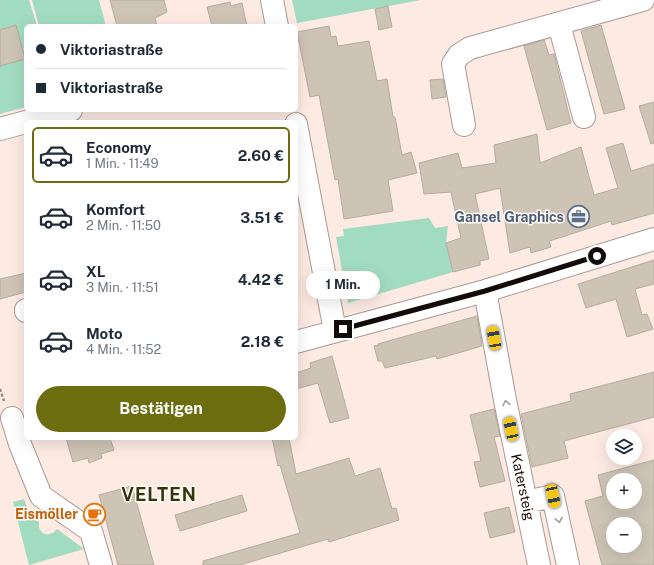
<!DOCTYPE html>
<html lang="de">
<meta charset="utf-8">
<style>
:root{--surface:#fff;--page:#f2f2f3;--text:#1f2937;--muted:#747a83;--line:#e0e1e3;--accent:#6b6d0f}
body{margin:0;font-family:"Public Sans",sans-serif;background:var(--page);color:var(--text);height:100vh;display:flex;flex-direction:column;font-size:15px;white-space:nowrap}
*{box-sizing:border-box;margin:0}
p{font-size:13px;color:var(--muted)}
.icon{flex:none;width:22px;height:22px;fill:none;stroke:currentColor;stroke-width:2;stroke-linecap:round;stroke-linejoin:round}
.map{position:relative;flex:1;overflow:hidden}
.drawer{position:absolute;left:24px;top:120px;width:274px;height:320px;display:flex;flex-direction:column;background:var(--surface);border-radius:6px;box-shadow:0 4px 16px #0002}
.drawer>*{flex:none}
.top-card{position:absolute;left:24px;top:24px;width:274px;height:88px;border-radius:6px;box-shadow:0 4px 16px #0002;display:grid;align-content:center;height:88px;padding:0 12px;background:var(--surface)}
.buttons{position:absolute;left:606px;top:429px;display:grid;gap:8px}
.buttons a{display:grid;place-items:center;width:36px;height:36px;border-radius:50%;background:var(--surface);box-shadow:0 4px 16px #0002;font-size:20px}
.end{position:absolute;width:18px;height:18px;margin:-9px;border:5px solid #110b09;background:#fff;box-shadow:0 0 0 2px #fff}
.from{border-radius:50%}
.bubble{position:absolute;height:28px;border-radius:14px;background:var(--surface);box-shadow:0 4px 16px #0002;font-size:13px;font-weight:700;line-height:28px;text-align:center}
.car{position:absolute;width:12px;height:24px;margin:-12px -6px;border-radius:5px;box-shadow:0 0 3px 1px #0007;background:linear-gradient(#f5c518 24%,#345 0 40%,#f5c518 0 76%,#345 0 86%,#f5c518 0)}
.top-card b{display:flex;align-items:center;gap:14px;height:38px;font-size:15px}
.top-card b+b{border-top:1px solid var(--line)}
.top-card i{width:10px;height:10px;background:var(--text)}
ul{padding:7px 0 0;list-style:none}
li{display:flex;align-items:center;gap:12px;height:56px;margin:0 8px 6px;padding:0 4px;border:2px solid transparent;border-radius:6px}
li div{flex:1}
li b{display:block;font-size:15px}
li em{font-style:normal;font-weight:700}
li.current{border-color:var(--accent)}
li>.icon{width:36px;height:36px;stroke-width:1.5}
.action{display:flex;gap:8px;margin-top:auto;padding:8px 12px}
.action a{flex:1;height:46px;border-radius:24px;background:var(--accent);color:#fff;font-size:16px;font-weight:700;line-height:46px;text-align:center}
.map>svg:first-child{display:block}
</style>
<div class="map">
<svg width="654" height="565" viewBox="0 0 654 565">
<rect width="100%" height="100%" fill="#fceae3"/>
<path fill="#a2dcc0" d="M0,0h29l8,26h-11v81l-26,7z
M32,0h67l7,26h-67z
M292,0h129l-124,23z
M429,218l6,10 13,-2 -2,17 7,29 -105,31 -12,-66 8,-1 -1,-7z
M24,499c4,11 6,17 15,23 -2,12 11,17 18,7l27,20 -55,16 -16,-63z"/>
<path fill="#cdc4b6" stroke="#b5ac9e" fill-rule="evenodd" d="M110,0h54l3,12 -12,6 2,8h-40z
M230,2l1,4 11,-3 5,23h-35l-5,-19z
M388,6l4,21 -13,3 -4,-21z
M16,25l9,34 -25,7v-36z
M601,25l24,84 -21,5 -23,-83z
M329,26l2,11 5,-1 2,10 31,-5 8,40 10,-2 6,38h2l7,38 9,-3 6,21 -29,7 5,31 -49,8 -6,-40 -3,1 -16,-85 -9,2 -13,-65z
M544,40l5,15 5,-1 17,69 -24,7 -23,-84z
M443,79l3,18 -14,2 -2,-19z
M654,102v41l-3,1 -12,-38z
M537,134l3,29 41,-16 13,48 24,-7 -12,-40 17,-5 8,28 23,-7v49l-42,12 -1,-4 -49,16 -13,4 2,6 -20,6 -1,-6 -20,6 -10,-65 -25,6 14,65 -9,2v4l-27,7 -7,-29 15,-5 -10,-46 -27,2 -5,-31 39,-10 4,15 34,-5 -2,-18z
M654,260v24l-19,5 7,26 5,-1 6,15 -26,8 -11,-38 -30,9 -8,-24z
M26,273v19l-26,7v-20z
M477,316l5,30 -45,13 -1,-3 -51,12 -3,-7h-4l-4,-15 4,-1v-1z
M332,356l17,62 -19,5 -12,-40 -22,6v-16l15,-5 -1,-5z
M654,372v45l-90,24 4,17 -36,9 -11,-53 50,-13 -1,-7z
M494,409l6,27 -6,1 11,44 -25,6 -6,-25 7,-1 -11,-46z
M66,438h44l4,12 -13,4 1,4 -13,5 -1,-5 -15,4z
M272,438h17l7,36 53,-16 6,18 25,-8 12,41 4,-1 3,12 -70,22 -1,-3 -88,26h-37v-4l97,-28 -20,-68 -2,1z
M654,460v105h-52l-17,-64 18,-5 -5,-21zM613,480h22v22h-22zM613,524h22v22h-22z
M132,486l3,11 19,68h-36l-19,-70z
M242,495l5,16 -67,20 -5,-16z
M509,507l6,25 -25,6 -6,-25z"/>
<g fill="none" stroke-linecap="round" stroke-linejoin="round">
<defs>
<path id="minor" d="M272,0l5,26
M559,24l25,93
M296,124l39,207
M464,125l-11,-61 6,-9 11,-7 173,-48
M0,129l71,-19
M485,291l20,109 34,165
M26,310v1
M296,342l189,-51 169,-52
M12,418l8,26 21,52 50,35 10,34
M526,502l27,-6 15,69"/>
</defs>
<use href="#minor" stroke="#ab9a94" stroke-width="24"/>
<path stroke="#978b86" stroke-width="2.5" stroke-dasharray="3 2" stroke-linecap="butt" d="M0,389l4,12"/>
<use href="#minor" stroke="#fff" stroke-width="22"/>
</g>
<defs><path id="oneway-chevron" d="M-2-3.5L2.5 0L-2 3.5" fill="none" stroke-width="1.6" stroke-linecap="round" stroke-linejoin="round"/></defs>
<g stroke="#a09d9d">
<use href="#oneway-chevron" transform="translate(506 403) rotate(-101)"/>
<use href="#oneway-chevron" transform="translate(559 520) rotate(78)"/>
</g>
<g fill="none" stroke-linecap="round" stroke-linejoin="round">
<path stroke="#110b09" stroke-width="5" d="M343,329l142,-38 112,-35"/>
</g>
<defs>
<symbol id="office-ring" viewBox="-11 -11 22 22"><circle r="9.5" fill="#fefbf9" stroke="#5c6f8a" stroke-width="1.5"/><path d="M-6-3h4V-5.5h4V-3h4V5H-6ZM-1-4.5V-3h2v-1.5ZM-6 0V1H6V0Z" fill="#5c6f8a"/></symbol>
<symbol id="cafe-ring" viewBox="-11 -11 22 22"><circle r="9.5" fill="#fefbf9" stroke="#e8710a" stroke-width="1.5"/><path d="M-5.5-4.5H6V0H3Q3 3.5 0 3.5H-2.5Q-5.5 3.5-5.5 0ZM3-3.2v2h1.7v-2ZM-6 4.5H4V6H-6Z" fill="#e8710a"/></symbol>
</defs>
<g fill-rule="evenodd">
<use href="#office-ring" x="566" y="204" width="25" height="25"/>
<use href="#cafe-ring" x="82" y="502" width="25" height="25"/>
</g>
<g text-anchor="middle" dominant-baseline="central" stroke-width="3" stroke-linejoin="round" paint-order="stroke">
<g font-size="14" font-weight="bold" fill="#4e5e75" stroke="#fefbf9" text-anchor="end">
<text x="564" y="217">Gansel Graphics</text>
</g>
<g font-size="14" fill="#110b09" stroke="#fefbf9">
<text transform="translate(523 487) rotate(78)">Katersteig</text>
</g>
<g font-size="14" font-weight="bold" fill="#c56008" stroke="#fefbf9" text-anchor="end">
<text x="78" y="514">Eismöller</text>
</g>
<g font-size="18" font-weight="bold" letter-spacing="1" fill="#34350b" stroke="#fefbf9">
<text x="159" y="494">VELTEN</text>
</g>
</g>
</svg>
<div class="buttons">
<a><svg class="icon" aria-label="layers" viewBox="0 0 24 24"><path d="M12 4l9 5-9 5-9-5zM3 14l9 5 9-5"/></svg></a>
<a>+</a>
<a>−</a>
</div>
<i class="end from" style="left:597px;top:256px"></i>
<i class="end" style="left:343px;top:329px"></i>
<div class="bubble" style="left:306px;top:271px;width:74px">1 Min.</div>
<i class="car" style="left:494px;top:338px;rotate:350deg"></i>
<i class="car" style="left:511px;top:429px;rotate:348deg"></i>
<i class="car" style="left:553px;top:496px;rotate:168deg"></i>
<div class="top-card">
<b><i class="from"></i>Viktoriastraße</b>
<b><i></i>Viktoriastraße</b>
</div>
<section class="drawer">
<ul>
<li class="current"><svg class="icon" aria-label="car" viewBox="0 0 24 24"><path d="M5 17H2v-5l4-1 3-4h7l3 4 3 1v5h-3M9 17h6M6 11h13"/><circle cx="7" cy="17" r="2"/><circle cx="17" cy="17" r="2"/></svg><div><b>Economy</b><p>1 Min. · 11:49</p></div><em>2.60 €</em></li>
<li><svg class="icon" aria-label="car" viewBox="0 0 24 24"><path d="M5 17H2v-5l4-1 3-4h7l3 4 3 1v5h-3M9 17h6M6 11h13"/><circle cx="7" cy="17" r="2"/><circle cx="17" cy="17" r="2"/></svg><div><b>Komfort</b><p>2 Min. · 11:50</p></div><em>3.51 €</em></li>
<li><svg class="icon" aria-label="car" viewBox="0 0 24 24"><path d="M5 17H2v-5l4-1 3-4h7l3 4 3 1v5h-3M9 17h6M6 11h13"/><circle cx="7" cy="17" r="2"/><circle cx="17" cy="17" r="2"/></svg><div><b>XL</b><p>3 Min. · 11:51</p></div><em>4.42 €</em></li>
<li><svg class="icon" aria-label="car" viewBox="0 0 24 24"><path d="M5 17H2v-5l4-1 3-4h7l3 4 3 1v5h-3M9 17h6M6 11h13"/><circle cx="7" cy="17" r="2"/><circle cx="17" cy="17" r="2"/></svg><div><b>Moto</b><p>4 Min. · 11:52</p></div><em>2.18 €</em></li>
</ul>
<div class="action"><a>Bestätigen</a></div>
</section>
</div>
